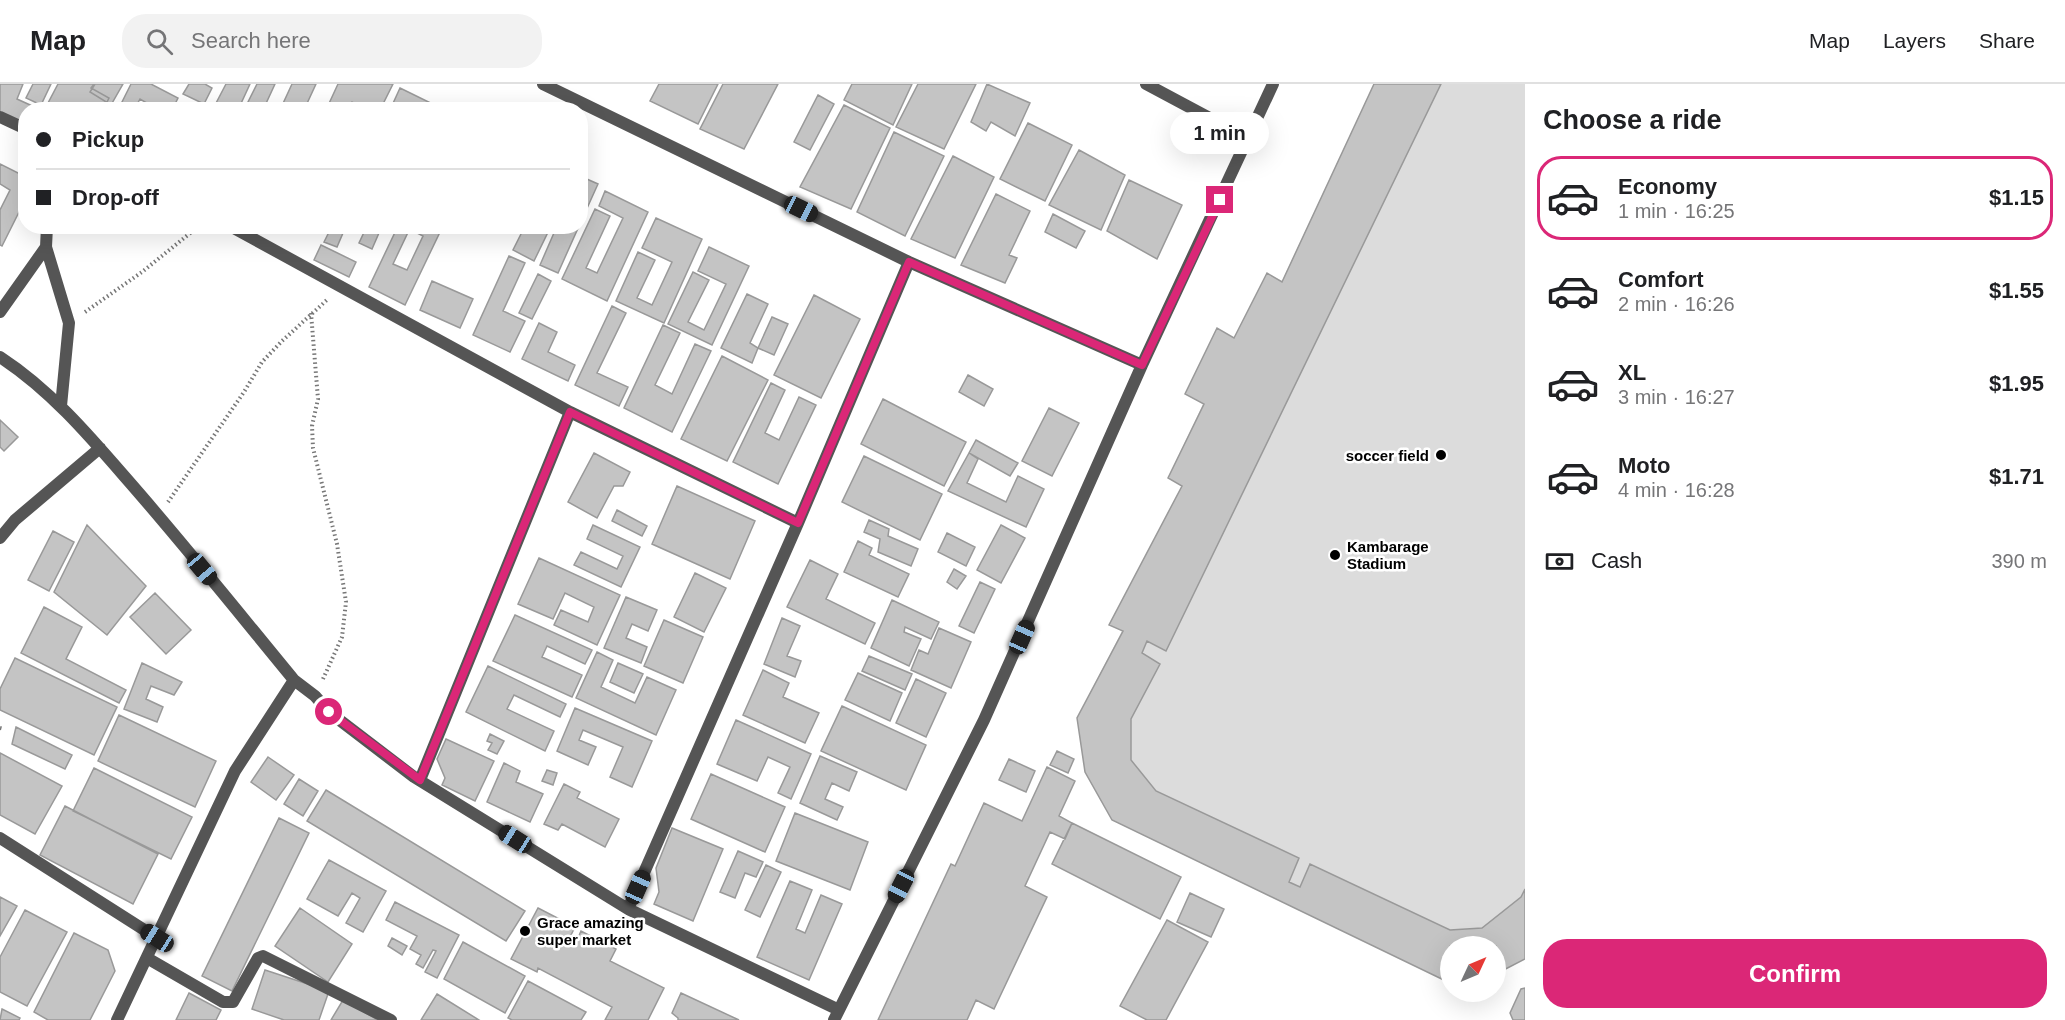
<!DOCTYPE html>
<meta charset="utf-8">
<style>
:root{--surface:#fff;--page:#f2f2f2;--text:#202124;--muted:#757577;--line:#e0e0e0;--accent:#db2777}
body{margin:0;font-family:Helvetica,sans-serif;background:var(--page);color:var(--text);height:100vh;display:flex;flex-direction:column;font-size:22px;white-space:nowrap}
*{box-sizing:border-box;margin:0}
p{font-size:20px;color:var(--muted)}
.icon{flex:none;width:33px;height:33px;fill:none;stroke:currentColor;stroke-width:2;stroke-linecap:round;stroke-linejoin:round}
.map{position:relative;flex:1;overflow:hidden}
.panel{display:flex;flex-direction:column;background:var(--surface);width:540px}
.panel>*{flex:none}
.banner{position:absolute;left:18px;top:18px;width:570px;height:132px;border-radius:24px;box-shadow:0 6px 24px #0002;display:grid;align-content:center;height:132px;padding:0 18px;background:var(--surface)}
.needle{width:39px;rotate:46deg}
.fabs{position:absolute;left:1440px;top:852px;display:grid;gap:12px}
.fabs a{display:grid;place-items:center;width:66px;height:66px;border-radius:50%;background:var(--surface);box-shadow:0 6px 24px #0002;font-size:30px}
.end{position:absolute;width:27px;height:27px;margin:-14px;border:8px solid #db2777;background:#fff;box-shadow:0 0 0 3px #fff}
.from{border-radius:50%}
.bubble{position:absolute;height:42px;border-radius:21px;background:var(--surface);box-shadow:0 6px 24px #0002;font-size:20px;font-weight:700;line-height:42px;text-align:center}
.car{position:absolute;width:18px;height:36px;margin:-18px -9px;border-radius:8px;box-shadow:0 0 4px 2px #0007;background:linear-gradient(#222 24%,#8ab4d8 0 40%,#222 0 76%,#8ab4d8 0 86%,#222 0)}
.banner b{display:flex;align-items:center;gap:21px;height:57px;font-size:22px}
.banner b+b{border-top:2px solid var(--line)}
.banner i{width:15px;height:15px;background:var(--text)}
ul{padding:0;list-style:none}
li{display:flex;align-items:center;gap:18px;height:84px;margin:0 12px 9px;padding:0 6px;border:3px solid transparent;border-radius:24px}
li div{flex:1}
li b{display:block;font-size:22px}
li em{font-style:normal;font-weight:700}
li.on{border-color:var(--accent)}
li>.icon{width:54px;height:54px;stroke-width:1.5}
h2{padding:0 18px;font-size:27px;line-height:72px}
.pay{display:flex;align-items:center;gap:15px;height:66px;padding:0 18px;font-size:22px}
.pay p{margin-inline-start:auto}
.primary-button{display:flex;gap:12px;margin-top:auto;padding:12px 18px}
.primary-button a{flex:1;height:69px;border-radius:24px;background:var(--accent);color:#fff;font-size:24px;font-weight:700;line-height:69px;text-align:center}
header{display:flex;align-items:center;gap:36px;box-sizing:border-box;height:84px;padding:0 30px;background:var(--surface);border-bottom:2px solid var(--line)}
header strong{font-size:28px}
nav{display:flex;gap:33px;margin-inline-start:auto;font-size:21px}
.search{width:420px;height:54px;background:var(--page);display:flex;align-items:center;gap:15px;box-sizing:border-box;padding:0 21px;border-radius:24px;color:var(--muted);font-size:22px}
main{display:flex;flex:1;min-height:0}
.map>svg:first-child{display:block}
</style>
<header>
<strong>Map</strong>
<div class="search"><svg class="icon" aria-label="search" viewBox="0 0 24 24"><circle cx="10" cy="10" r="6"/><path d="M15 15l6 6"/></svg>Search here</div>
<nav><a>Map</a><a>Layers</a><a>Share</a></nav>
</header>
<main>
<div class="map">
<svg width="1525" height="936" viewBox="0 0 1525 936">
<rect width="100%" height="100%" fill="#fff"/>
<path fill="#dcdcdc" d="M1374,0h151v875l-29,15v-28h-46v37l-338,-163 -27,-48 -8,-54 45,-87 -13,-6 73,-139 -14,-8 35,-74 -18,-10 32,-66 17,10 33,-65 15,8z"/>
<path fill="#c4c4c4" stroke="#999" stroke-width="1.5" d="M0,0h23l-6,15 22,10 -13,1v15l-26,-11z
M33,0h18l-10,21 -15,-7z
M58,0h36l-3,4 18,10 -6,12h-47l-9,-5z
M95,0h28l-12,21 -21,-13z
M131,0h20l27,14 -6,12h-22l2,-4 -12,-7 -6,11h-16z
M189,0h16l7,4 -8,16 -21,-10z
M226,0h24l-12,26h-20l-4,-3z
M257,0h18l-12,26h-19z
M292,0h24l-12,26h-24z
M338,0h55l-13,26h-13l-15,-8 -3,8h-23z
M659,0h59l-20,40 -48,-23z
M723,0h55l-34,65 -44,-20z
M852,0h60l-19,41 -49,-25z
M918,0h58l-32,65 -48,-22z
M987,0l43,19 -15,33 -24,-14 -5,9 -15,-9z
M1374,0h67l-275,567 -19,-10 -5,12 18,11 -29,55v41l25,31 143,67 -10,24 11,5 10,-23 140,66 32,-2 39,-31 4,-8v70l-29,15v-28h-46v37l-338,-163 -27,-48 -8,-54 46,-87 -14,-6 73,-139 -14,-8 36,-74 -19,-10 32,-66 17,10 33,-65 15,9z
M400,4l41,20 -1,2h-50z
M818,11l16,9 -24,46 -16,-8z
M844,21l46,23 -39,81 -51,-22z
M1028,39l44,22 -27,56 -45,-22z
M894,48l50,24 -39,80 -48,-24z
M1079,66l46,25 -24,55 -52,-25z
M953,72l41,21 -39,81 -44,-19z
M0,80l26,13v21l-24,48 -2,-1v-35l10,-20 -10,-6z
M580,92l18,8 -15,33 -3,-1z
M1129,96l53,25 -25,54 -50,-28z
M605,107l43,21 -41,89 -45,-22 33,-70 15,7 -24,52 11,5 26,-55 -24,-12z
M996,110l34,17 -21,44 8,3 -12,25 -44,-18z
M1053,130l32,17 -9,17 -31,-16z
M656,134l46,21 -38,84 -48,-22 22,-49 17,8 -18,38 15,7 20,-43 -30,-14z
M332,142h14l-9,21 -13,-5z
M367,142h15l-10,23 -13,-6z
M398,142h13l-18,38 14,6 16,-34 -8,-4 3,-6h17l6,4 -36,75 -36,-18z
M525,142h26l-17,35 -21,-11z
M557,142h22l-21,47 -18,-8z
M321,161l35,17 -7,15 -35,-17z
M709,163l40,19 -37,79 -44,-21 25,-52 16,8 -21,42 16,8 22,-46 -28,-13z
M509,172l16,7 -22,48 22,10 -15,31 -37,-17z
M538,190l13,7 -19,38 -13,-6z
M432,197l41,18 -13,29 -40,-18z
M747,210l21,10 -18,39 8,5 -6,15 -31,-15z
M814,211l46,24 -39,79 -47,-23z
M612,222l14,7 -29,60 31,14 -9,19 -44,-21z
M772,233l16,7 -14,31 -16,-7z
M539,239l18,9 -9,20 27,13 -7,16 -46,-22z
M663,241l17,8 -25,52 17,9 23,-50 16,7 -39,81 -48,-24z
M722,272l46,24 -41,81 -46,-22z
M968,291l25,14 -9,17 -25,-14z
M771,299l14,7 -20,43 14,7 20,-43 17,8 -38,79 -45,-22z
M883,315l83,43 -22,44 -83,-42z
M1049,324l30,15 -27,53 -30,-15z
M0,336l18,17 -14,14 -4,-4z
M976,356l42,23 -8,13 -41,-23z
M594,369l36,19 -7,14h-9l-17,32 -29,-16z
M969,369l9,6 -11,24 39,19 12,-26 26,13 -18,38 -78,-36z
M864,372l78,38 -22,46 -78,-38z
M677,402l78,35 -25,58 -78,-35z
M617,426l30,16 -5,10 -30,-15z
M869,436l20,9 -1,7 30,13 -7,17 -33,-14 2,-13 -16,-7z
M87,441l59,61 -39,49 -53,-43z
M593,441l47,22 -19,40 -47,-22 7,-13 36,17 6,-13 -36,-17z
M1001,441l24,13 -24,45 -24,-13z
M53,447l21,11 -25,49 -21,-11z
M947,449l28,14 -9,19 -28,-14z
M858,457l14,7 -3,7 40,19 -11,23 -54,-25z
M539,474l81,37 -23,50 -43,-20 7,-15 27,12 6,-15 -29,-14 -12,26 -35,-15z
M810,476l28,14 -12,25 49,24 -10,21 -78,-37z
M954,485l12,7 -9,13 -10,-7z
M695,489l31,15 -22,44 -30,-15z
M980,498l15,7 -21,44 -15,-7z
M155,509l36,37 -25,24 -36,-37z
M626,513l31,13 -9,21 -16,-7 -6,14 21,9 -6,16 -37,-15z
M892,516l47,22 -8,17 -26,-12 -1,5 17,7 -12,27 -38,-18z
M44,523l38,20 -16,32 60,31 -7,13 -98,-50z
M515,531l77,35 -7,14 -38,-18 -5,11 40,18 -10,22 -79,-36z
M782,534l18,8 -13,30 14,5 -6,16 -31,-13z
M664,536l39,17 -20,46 -39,-17z
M939,544l32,14 -20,46 -40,-18 8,-20 9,4z
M597,568l16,8 -12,27 34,16 12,-26 29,13 -20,45 -80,-37z
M869,572l43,18 -7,16 -43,-19z
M15,574l102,49 -23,48 -94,-45v-21z
M142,579l40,19 -8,13 -23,-9 -5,13 17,8 -6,15 -33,-13z
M618,579l25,11 -9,19 -24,-11z
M488,582l78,38 -6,13 -46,-22 -7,14 47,22 -9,20 -79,-39z
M763,586l26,13 -6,14 36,16 -14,30 -62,-28z
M858,589l44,20 -12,28 -45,-21z
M916,595l30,14 -20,44 -30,-14z
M842,622l84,39 -20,45 -85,-39z
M575,624l77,33 -20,46 -22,-10 13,-30 -40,-17 -4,10 17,7 -8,18 -31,-14z
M119,631l97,46 -21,46 -97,-46z
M736,636l75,34 -20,45 -13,-6 12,-26 -22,-10 -11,24 -40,-17z
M16,643l56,28 -7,14 -53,-25z
M490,650l14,7 -7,13 -9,-4 4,-7 -5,-2z
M446,655l48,22 -19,40 -33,-16 3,-7 -8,-19z
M1057,667l17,8 -6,14 -18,-8z
M0,669l62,33 -27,48 -35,-19z
M820,672l37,16 -8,19 -17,-8 -7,16 18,8 -6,13 -37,-17z
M268,673l26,18 -18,25 -25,-18z
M1009,675l26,12 -9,21 -27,-12z
M504,679l16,8 -4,11 27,12 -13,28 -43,-20z
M1047,683l28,14 -16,35 13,7 -7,16 -15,-7 -25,54 22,11 -53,112 -18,-9 -9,20h-89l73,-156 4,2 29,-63 38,18z
M94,684l98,49 -21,42 -98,-48z
M547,686l10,3 -4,12 -11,-4z
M711,690l74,33 -20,45 -74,-33z
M299,695l19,12 -15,25 -19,-12z
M564,700l16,8 -3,6 42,21 -14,28 -43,-23 -4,6 -14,-6z
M326,706l199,121 -19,30 -199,-120z
M65,722l93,48 -25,50 -93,-49z
M795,729l73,29 -18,48 -74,-29z
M279,734l30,15 -77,158 -30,-15z
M1072,739l109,54 -21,42 -108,-55z
M672,744l51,21 -30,72 -39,-17 5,-12 -3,-24z
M738,767l25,11 -7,15 -11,-4 -10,25 -15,-6z
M329,776l57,31 -23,41 -17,-9 14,-25 -8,-5 -14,23 -31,-17z
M766,781l15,7 -21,45 -15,-7z
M790,797l22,9 -16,39 9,4 16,-38 21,9 -33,76 -52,-23z
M1190,809l34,16 -13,28 -34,-15z
M0,813l17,9 -17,30z
M395,818l64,33 -22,43 -12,-6 11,-21 -3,-1 -10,18 -7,-4 5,-9 -11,-6 7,-13 -31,-16z
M300,824l52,36 -24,38 -53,-36z
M538,824l37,19 -5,10 7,3 4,-9 35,18 -6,12 54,27 -16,32h-43l7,-13 -74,-39 -1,4 -26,-13z
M25,826l42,22 -40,74 -27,-14v-35z
M1167,836l41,22 -42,78h-19l-27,-14z
M74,849l34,17 7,21 -25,49h-42l-14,-8z
M392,854l15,8 -5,9 -14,-9z
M463,858l62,34 -20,37 -61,-34z
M265,886l64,21 -10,29h-35l-32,-11z
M528,897l58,31 -5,8h-69l-4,-2z
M1525,904v32h-12l-3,-7 11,-24z
M189,909l32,17 -5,10h-40z
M681,909l58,27h-61v-2l-6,-5z
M437,910l42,26h-58z
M343,916l35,20h-47z
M2,925l18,9 -1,2h-19z"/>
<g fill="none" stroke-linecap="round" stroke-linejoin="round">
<path stroke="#777" stroke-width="4" stroke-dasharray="1.5 3" stroke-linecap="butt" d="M85,228l57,-40 57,-46
M311,229l7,86 -6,27 1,22 24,96 9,58 -4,35 -19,42
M168,418l76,-110 18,-30 20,-21 46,-42
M0,644l4,1"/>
<path stroke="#555" stroke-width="12" d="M543,0l366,178 233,103
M1146,0l103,55
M0,33l26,12
M230,142l340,186 228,111
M46,163l23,76 -8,83
M0,228l46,-65 1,-21
M0,273c49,32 87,76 125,120 58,66 113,135 169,203l21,16 14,16 85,65 214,132 211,101
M0,454l15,-18 85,-72
M420,696l150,-368
M0,754l157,100
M628,825l170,-386 111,-261
M147,874l76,44h10l25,-44 5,-2 128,64
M117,936l118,-249 59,-91
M834,936l150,-300 158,-355 131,-281"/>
</g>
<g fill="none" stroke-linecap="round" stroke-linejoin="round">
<path stroke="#db2777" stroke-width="8" d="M329,628l91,68 150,-368 228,111 111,-261 233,103 78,-165"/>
</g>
<g fill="#000" stroke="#fff" stroke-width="2">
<circle cx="1441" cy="371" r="6"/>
<circle cx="1335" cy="471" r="6"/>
<circle cx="525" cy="847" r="6"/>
</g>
<g text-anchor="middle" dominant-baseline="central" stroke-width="5" stroke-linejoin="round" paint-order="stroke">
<g font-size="15" font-weight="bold" fill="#000" stroke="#fff" text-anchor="start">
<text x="1429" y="371" text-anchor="end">soccer field</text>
<text x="1347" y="462">Kambarage<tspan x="1347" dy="17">Stadium</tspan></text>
<text x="537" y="838">Grace amazing<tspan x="537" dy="17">super market</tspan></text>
</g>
</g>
</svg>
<div class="fabs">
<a><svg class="needle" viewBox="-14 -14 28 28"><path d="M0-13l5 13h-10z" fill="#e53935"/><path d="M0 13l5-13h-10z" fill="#757577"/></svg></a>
</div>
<i class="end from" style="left:329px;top:628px"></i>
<i class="end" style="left:1220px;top:116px"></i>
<div class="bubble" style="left:1170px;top:28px;width:99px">1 min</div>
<i class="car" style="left:801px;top:125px;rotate:116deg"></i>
<i class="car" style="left:202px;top:485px;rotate:140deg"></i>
<i class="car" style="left:1022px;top:553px;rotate:24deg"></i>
<i class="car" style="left:515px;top:755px;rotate:302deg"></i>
<i class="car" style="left:901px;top:802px;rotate:207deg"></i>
<i class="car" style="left:638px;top:803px;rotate:24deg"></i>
<i class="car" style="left:157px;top:854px;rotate:302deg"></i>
<div class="banner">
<b><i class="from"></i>Pickup</b>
<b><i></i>Drop-off</b>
</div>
</div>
<section class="panel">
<h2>Choose a ride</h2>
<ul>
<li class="on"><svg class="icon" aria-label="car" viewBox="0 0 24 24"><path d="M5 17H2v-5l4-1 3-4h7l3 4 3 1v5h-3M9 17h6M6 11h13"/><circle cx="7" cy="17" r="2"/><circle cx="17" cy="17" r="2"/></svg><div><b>Economy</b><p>1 min · 16:25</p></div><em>$1.15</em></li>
<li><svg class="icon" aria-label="car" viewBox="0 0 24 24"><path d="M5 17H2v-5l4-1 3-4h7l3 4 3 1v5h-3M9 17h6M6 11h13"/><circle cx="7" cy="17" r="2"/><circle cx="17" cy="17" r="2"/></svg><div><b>Comfort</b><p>2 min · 16:26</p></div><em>$1.55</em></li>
<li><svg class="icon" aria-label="car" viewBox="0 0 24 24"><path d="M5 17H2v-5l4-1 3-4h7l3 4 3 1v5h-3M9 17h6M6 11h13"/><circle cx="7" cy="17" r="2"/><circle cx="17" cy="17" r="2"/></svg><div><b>XL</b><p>3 min · 16:27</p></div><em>$1.95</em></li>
<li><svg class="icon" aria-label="car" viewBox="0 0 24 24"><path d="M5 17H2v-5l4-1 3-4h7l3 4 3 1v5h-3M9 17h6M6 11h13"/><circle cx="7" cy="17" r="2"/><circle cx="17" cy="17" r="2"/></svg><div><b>Moto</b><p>4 min · 16:28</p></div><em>$1.71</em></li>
</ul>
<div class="pay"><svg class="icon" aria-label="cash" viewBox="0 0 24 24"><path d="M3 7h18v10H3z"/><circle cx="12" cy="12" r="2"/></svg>Cash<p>390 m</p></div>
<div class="primary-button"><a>Confirm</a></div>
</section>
</main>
